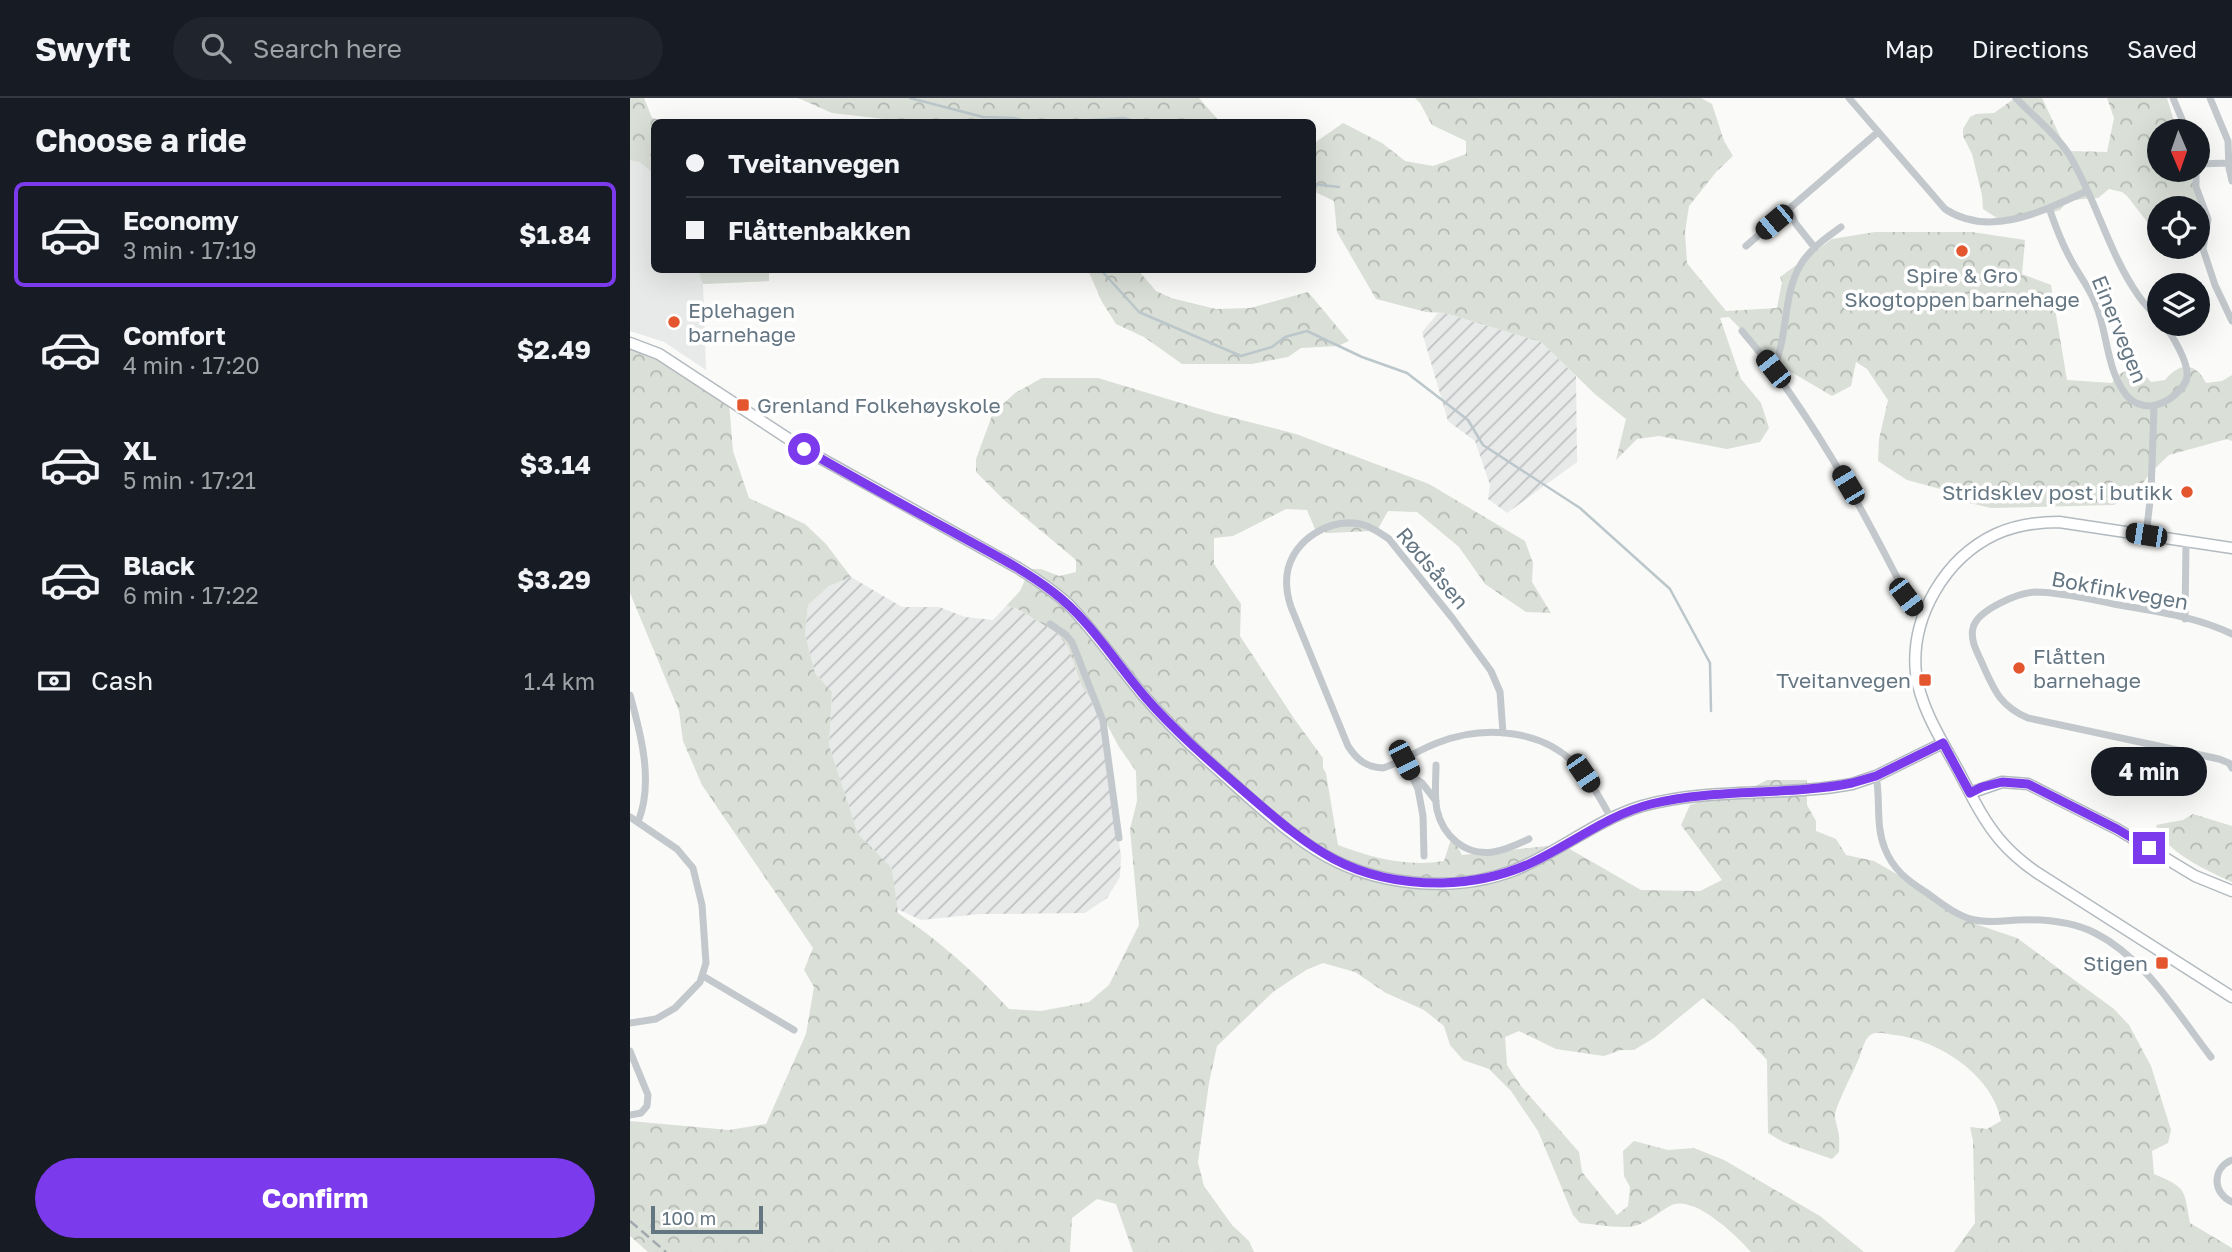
<!DOCTYPE html>
<meta charset="utf-8">
<style>
:root{--surface:#171b24;--page:#20242c;--text:#f1f3f6;--muted:#9ea1a6;--line:#363941;--accent:#7c3aed}
body{margin:0;font-family:"Golos Text",sans-serif;background:var(--page);color:var(--text);height:100vh;display:flex;flex-direction:column;font-size:26px;white-space:nowrap}
*{box-sizing:border-box;margin:0}
p{font-size:23px;color:var(--muted)}
.icon{flex:none;width:38px;height:38px;fill:none;stroke:currentColor;stroke-width:2;stroke-linecap:round;stroke-linejoin:round}
.map{position:relative;flex:1;overflow:hidden}
.panel{display:flex;flex-direction:column;background:var(--surface);width:630px}
.panel>*{flex:none}
.banner{position:absolute;left:21px;top:21px;width:665px;height:154px;border-radius:10px;box-shadow:0 7px 28px #0002;display:grid;align-content:center;height:154px;padding:0 35px;background:var(--surface)}
.needle{width:46px;rotate:178deg}
.controls{position:absolute;left:1517px;top:21px;display:grid;gap:14px}
.controls a{display:grid;place-items:center;width:63px;height:63px;border-radius:50%;background:var(--surface);box-shadow:0 7px 28px #0002;font-size:35px}
.scale{position:absolute;left:21px;bottom:18px;width:112px;box-sizing:border-box;padding-left:7px;border:4px solid #657683;border-top:0;font-size:19px;line-height:24px;white-space:nowrap;color:#657683;-webkit-text-stroke:5px #fff;paint-order:stroke}
.end{position:absolute;width:32px;height:32px;margin:-16px;border:9px solid #7c3aed;background:#fff;box-shadow:0 0 0 4px #fff}
.from{border-radius:50%}
.bubble{position:absolute;height:49px;border-radius:24px;background:var(--surface);box-shadow:0 7px 28px #0002;font-size:23px;font-weight:700;line-height:49px;text-align:center}
.car{position:absolute;width:21px;height:42px;margin:-21px -10px;border-radius:9px;box-shadow:0 0 5px 2px #0007;background:linear-gradient(#222 24%,#8ab4d8 0 40%,#222 0 76%,#8ab4d8 0 86%,#222 0)}
.banner b{display:flex;align-items:center;gap:24px;height:66px;font-size:26px}
.banner b+b{border-top:2px solid var(--line)}
.banner i{width:18px;height:18px;background:var(--text)}
ul{padding:0;list-style:none}
li{display:flex;align-items:center;gap:21px;height:105px;margin:0 14px 10px;padding:0 21px;border:4px solid transparent;border-radius:10px}
li div{flex:1}
li b{display:block;font-size:26px}
li em{font-style:normal;font-weight:700}
li.current{border-color:var(--accent)}
li>.icon{width:63px;height:63px;stroke-width:1.5}
h2{padding:0 35px;font-size:32px;line-height:84px}
.pay{display:flex;align-items:center;gap:18px;height:77px;padding:0 35px;font-size:26px}
.pay p{margin-inline-start:auto}
.action{display:flex;gap:14px;margin-top:auto;padding:14px 35px}
.action a{flex:1;height:80px;border-radius:42px;background:var(--accent);color:#fff;font-size:28px;font-weight:700;line-height:80px;text-align:center}
header{display:flex;align-items:center;gap:42px;box-sizing:border-box;height:98px;padding:0 35px;background:var(--surface);border-bottom:2px solid var(--line)}
header strong{font-size:33px}
nav{display:flex;gap:38px;margin-inline-start:auto;font-size:24px}
.search{width:490px;height:63px;background:var(--page);display:flex;align-items:center;gap:18px;box-sizing:border-box;padding:0 24px;border-radius:38px;color:var(--muted);font-size:26px}
main{display:flex;flex:1;min-height:0}
.map>svg:first-child{display:block}
</style>
<header>
<strong>Swyft</strong>
<div class="search"><svg class="icon" aria-label="search" viewBox="0 0 24 24"><circle cx="10" cy="10" r="6"/><path d="M15 15l6 6"/></svg>Search here</div>
<nav><a>Map</a><a>Directions</a><a>Saved</a></nav>
</header>
<main>
<section class="panel">
<h2>Choose a ride</h2>
<ul>
<li class="current"><svg class="icon" aria-label="car" viewBox="0 0 24 24"><path d="M5 17H2v-5l4-1 3-4h7l3 4 3 1v5h-3M9 17h6M6 11h13"/><circle cx="7" cy="17" r="2"/><circle cx="17" cy="17" r="2"/></svg><div><b>Economy</b><p>3 min · 17:19</p></div><em>$1.84</em></li>
<li><svg class="icon" aria-label="car" viewBox="0 0 24 24"><path d="M5 17H2v-5l4-1 3-4h7l3 4 3 1v5h-3M9 17h6M6 11h13"/><circle cx="7" cy="17" r="2"/><circle cx="17" cy="17" r="2"/></svg><div><b>Comfort</b><p>4 min · 17:20</p></div><em>$2.49</em></li>
<li><svg class="icon" aria-label="car" viewBox="0 0 24 24"><path d="M5 17H2v-5l4-1 3-4h7l3 4 3 1v5h-3M9 17h6M6 11h13"/><circle cx="7" cy="17" r="2"/><circle cx="17" cy="17" r="2"/></svg><div><b>XL</b><p>5 min · 17:21</p></div><em>$3.14</em></li>
<li><svg class="icon" aria-label="car" viewBox="0 0 24 24"><path d="M5 17H2v-5l4-1 3-4h7l3 4 3 1v5h-3M9 17h6M6 11h13"/><circle cx="7" cy="17" r="2"/><circle cx="17" cy="17" r="2"/></svg><div><b>Black</b><p>6 min · 17:22</p></div><em>$3.29</em></li>
</ul>
<div class="pay"><svg class="icon" aria-label="cash" viewBox="0 0 24 24"><path d="M3 7h18v10H3z"/><circle cx="12" cy="12" r="2"/></svg>Cash<p>1.4 km</p></div>
<div class="action"><a>Confirm</a></div>
</section>
<div class="map">
<svg width="1602" height="1154" viewBox="0 0 1602 1154">
<defs>
<pattern id="industrial-furrows" width="10" height="10" patternUnits="userSpaceOnUse" patternTransform="scale(1.75)"><rect width="10" height="10" fill="#e8e9e9"/><path d="M-1 1l2-2M0 10L10 0M9 11l2-2" fill="none" stroke="#c0c1c2"/></pattern>
<pattern id="forest-crowns" width="20" height="18" patternUnits="userSpaceOnUse" patternTransform="scale(1.75)"><rect width="20" height="18" fill="#dadfd7"/><path d="M2 6a3 3 0 1 1 6 0M12 15a3 3 0 1 1 6 0" fill="none" stroke="#b4b9b4"/></pattern>
</defs>
<rect width="100%" height="100%" fill="#fafaf8"/>
<path fill="#e8e9e9" d="M24,31v141h115v11l-66,3 3,86 -42,-28 -34,-11v-188z"/>
<path fill="url(#industrial-furrows)" d="M808,215h7l96,29 35,34 1,86 -70,51 -19,-14 2,-14 -15,-44 -27,-20 -26,-89z
M221,479l51,30h37l26,10 28,3 13,-14 10,2 41,25 11,14 14,40 7,8 14,35 18,126 -1,21 -13,21 -22,15 -105,1 -59,6 -24,-11 -5,-41 -34,-34 -29,-89 3,-53 -17,-19 -10,-39 3,-29 21,-19z"/>
<path fill="url(#forest-crowns)" d="M0,0h14l8,20 17,4h-15v52l-14,-12 -10,-2z
M168,0h401l21,24h-310l-78,-9z
M785,0h286l11,6 12,37 9,15 -16,15 -28,35 -4,26 2,31 39,48 51,-3 5,-26 -2,-5 52,-38 43,-7h97l53,8 -3,34 29,11 16,95 45,3c10,-17 27,-16 39,-1l14,-2c14,-17 30,-19 41,3l16,-2 10,-6v66l-5,-2 -58,16 -19,18 -14,20 -22,12 -123,3 -30,-7 -17,-11 -37,-10 -29,-19 1,-22 9,-39 -21,-31 -11,-7 -5,24 -19,10 -46,-27 -9,-2 -48,-50 -9,1 21,61 20,24 8,25 -9,14 -33,7 -68,-13 -22,3 -21,21 10,-41 -30,-24 -55,-53 -96,-29 -19,-1 -50,-13 -39,-67 -3,-31 -21,-10v-47l30,-21 39,20 23,18 28,5 33,-12v-13l-34,-16 -12,-22z
M1385,0h27l25,53 40,1 7,-34 -7,-20h60l10,33h-17v39h29l14,47 -3,31 -18,3 -16,-4h32v-39h-38l-1,29 -32,-41 -5,-4 -13,-3 -11,9 -29,2 -9,10 -6,2 -15,1 -39,7 -17,-11 -1,-14 -10,-41 -9,-18v-7l7,-12 6,-3 18,-1z
M458,172h50l18,21 15,7 45,11 34,-1 58,-16 41,49 -11,5 -37,2 -13,9 -36,7h-70l-38,-27 -28,-13 -14,-22z
M0,249l22,4 77,52 4,48 16,47 56,26 21,20 25,33 -22,9 -21,19 -3,29 10,39 17,19 -3,53 29,89 34,34 6,45c40,27 78,60 111,96l32,2 48,-9 20,-17 30,-60 -9,-96 7,-28 -1,-30 -17,-24 -21,-39 -16,-21 -14,-40 -11,-14 -41,-25 -10,-2 14,-15 10,-22h11l18,7 17,-4v-12l-72,-60 -28,-28v-13l17,-46 22,-20 27,-15h56l116,35 82,21 133,50 96,57 8,22 -1,19 19,31 -25,-1 -41,-28 -26,-37 -42,-35 -29,-1 -10,18 -6,2 -44,2 -13,-4 -8,-19 -21,-1 -53,27 -19,2v26l27,40 -1,32 55,84 28,38v10l3,5 12,72c34,13 70,22 106,16l8,-25 10,19 85,-9 21,2 73,42 59,1 22,-11 -41,-55 9,-20 19,-6h22l36,-19h40v25l9,16v10l20,8 10,16 28,6 52,30 32,27 59,20 97,71 15,16 22,41 20,64 -3,13 -16,8 2,23c33,14 30,15 36,49l42,25v4h-278l21,-29 -2,-82 -3,-14 17,2 14,-8c-8,-46 -63,-81 -106,-86 -8,-1 -20,-5 -26,1 -5,5 -7,14 -9,20 -5,13 -24,48 -25,59 0,6 2,10 3,16 2,6 1,14 1,21l-7,7 -49,-17 -15,-9 -1,-73 -33,-35 -31,-27 -49,40 -20,12h-13l-17,6 -48,-7 -37,-18 -14,6 2,28 14,21 58,66 3,20 35,43 11,-9 2,-19 -6,-11 -1,-25 11,-10 34,9 26,-2 30,12 96,56 44,36h-113c-14,-16 -56,-57 -79,-47 -13,6 -24,18 -38,21 -12,3 -41,-2 -54,-3l-7,-8 -35,-84 -27,-40 -22,-22 -26,-9 -13,-15 -6,-19 -20,-16 -38,-17 -31,-21 -32,-9 -17,7 -33,22 -56,54 -8,37 -11,79 6,24 28,39 17,16 5,11h-121l-17,-48 -19,-5 -25,19 -2,34h-422l-18,-16v-115l99,9 37,-6 40,-90 8,-47 -10,-17 9,-22 -111,-163 -19,-44 -4,-30 -49,-118z
M1563,716l39,12v56c-24,-11 -68,-30 -76,-57l27,-5z"/>
<path fill="#dadfd7" d="M68,172h71v11l-66,3z"/>
<g fill="none" stroke-linecap="round" stroke-linejoin="round">
<path stroke="#bbc7cb" stroke-width="2.5" d="M280,0l73,19 31,1 15,4
M432,24l61,-4 16,4
M682,86l27,3
M471,172l38,42 102,44 31,-9 13,-10 22,-6 55,26 45,16 61,47 15,25 97,63 90,81 40,74 1,48"/>
<defs>
<path id="secondary" d="M0,245l29,11 145,95 214,119c18,11 36,23 51,37 27,28 49,60 74,90 20,23 41,44 63,64 34,30 72,67 110,91 56,36 136,44 199,20 44,-18 81,-50 127,-64 68,-19 141,-9 210,-22l24,-8 67,-33
M1602,450l-173,-26c-22,0 -43,3 -63,12 -51,24 -86,83 -80,140 5,35 26,67 43,98 12,23 24,48 41,68 11,13 23,23 36,32l196,125
M1340,695l32,-11 26,2 89,45 78,47 37,15"/>
</defs>
<use href="#secondary" stroke="#b3babf" stroke-width="13"/>
<path stroke="#c3c8cc" stroke-width="7" d="M1219,0l96,111c45,30 100,1 142,-18
M1386,0c18,19 38,34 52,55 28,45 40,99 70,142 6,9 14,17 22,24
M1543,0l14,33
M1580,0l18,43 1,27 3,13
M1568,66l30,-1
M1566,72v17l12,32 -5,30 12,36 17,36
M1419,110c6,17 12,34 21,50 8,16 20,30 26,47 12,29 10,65 31,91 6,7 15,10 24,10 7,-1 14,-4 20,-8 6,-5 15,-12 16,-21 2,-14 -15,-43 -24,-53
M1159,112l7,14 19,24
M1116,148l132,-114
M1112,233c68,80 118,173 165,266l8,12 8,5
M1143,271c16,-33 9,-74 28,-105 10,-16 26,-27 40,-37
M1516,437l5,-42 3,-87
M1555,521l1,-77
M420,526l16,11 6,7 31,79 16,117
M1602,536c-36,-18 -80,-23 -118,-30 -26,-5 -53,-12 -79,-12 -17,1 -58,18 -62,36 -3,12 4,24 9,35 12,27 18,43 46,55l191,41 10,4 3,5
M0,597c11,39 24,88 8,127
M873,635l-3,-41 -9,-21 -38,-52 -64,-80c-9,-6 -18,-13 -29,-15 -31,-6 -64,15 -72,45 -3,13 -1,26 3,38l57,139c9,14 18,21 35,22 19,-6 35,-18 54,-25 49,-19 111,-14 145,29 12,14 20,30 29,46
M774,662l14,29 5,27 1,40
M806,667c0,15 -2,30 1,45 6,26 28,46 56,42 13,-2 25,-8 36,-13
M1246,678c5,24 -1,49 9,73 8,20 22,31 39,42 15,10 33,26 51,29 13,3 28,1 42,0 27,-1 54,1 78,13 51,26 82,80 116,124
M783,679l9,6 14,18
M0,719l47,32 16,19 9,37 4,58 -6,19 -25,26 -19,11 -26,4
M73,878l91,54
M0,953l18,44 -1,11 -6,7 -11,2
M1602,1062c-20,8 -20,33 0,42"/>
<use href="#secondary" stroke="#fff" stroke-width="10"/>
<path stroke="#a2aab0" stroke-width="2.5" stroke-dasharray="10 5" stroke-linecap="butt" d="M0,1123l36,31"/>
</g>
<g fill="none" stroke-linecap="round" stroke-linejoin="round">
<path stroke="#7c3aed" stroke-width="9" d="M174,351c49,28 99,56 149,83 34,19 69,36 100,60 37,28 62,70 93,106 28,32 60,60 92,88 67,58 109,98 204,97 31,-1 61,-7 89,-20 41,-19 76,-48 120,-59 66,-16 135,-8 201,-21l24,-7 67,-33 27,50 12,-6 20,-5 26,2 89,45 32,19"/>
</g>
<g fill="#e4572e" stroke="#fff" stroke-width="2.5">
<circle cx="1332" cy="153" r="7"/>
<circle cx="44" cy="224" r="7"/>
<rect x="106" y="300" width="14" height="14" rx="3.5"/>
<circle cx="1557" cy="394" r="7"/>
<circle cx="1389" cy="570" r="7"/>
<rect x="1288" y="575" width="14" height="14" rx="3.5"/>
<rect x="1525" y="858" width="14" height="14" rx="3.5"/>
</g>
<g text-anchor="middle" dominant-baseline="central" stroke-width="7" stroke-linejoin="round" paint-order="stroke">
<g font-size="21" fill="#657683" stroke="#fff" text-anchor="start">
<text x="1332" y="177" text-anchor="middle">Spire &amp; Gro<tspan x="1332" dy="24">Skogtoppen barnehage</tspan></text>
<text x="58" y="212">Eplehagen<tspan x="58" dy="24">barnehage</tspan></text>
<text x="127" y="307">Grenland Folkehøyskole</text>
<text x="1543" y="394" text-anchor="end">Stridsklev post i butikk</text>
<text x="1403" y="558">Flåtten<tspan x="1403" dy="24">barnehage</tspan></text>
<text x="1281" y="582" text-anchor="end">Tveitanvegen</text>
<text x="1518" y="865" text-anchor="end">Stigen</text>
</g>
<g font-size="21" fill="#657683" stroke="#fff">
<text transform="translate(1490 231) rotate(68)">Einervegen</text>
<text transform="translate(803 470) rotate(50)">Rødsåsen</text>
<text transform="translate(1490 492) rotate(10)">Bokfinkvegen</text>
</g>
</g>
</svg>
<div class="controls">
<a><svg class="needle" viewBox="-14 -14 28 28"><path d="M0-13l5 13h-10z" fill="#e53935"/><path d="M0 13l5-13h-10z" fill="#9ea1a6"/></svg></a>
<a><svg class="icon" aria-label="locate" viewBox="0 0 24 24"><circle cx="12" cy="12" r="6"/><path d="M12 2v4M12 18v4M2 12h4M18 12h4"/></svg></a>
<a><svg class="icon" aria-label="layers" viewBox="0 0 24 24"><path d="M12 4l9 5-9 5-9-5zM3 14l9 5 9-5"/></svg></a>
</div>
<div class="scale">100 m</div>
<i class="end from" style="left:174px;top:351px"></i>
<i class="end" style="left:1519px;top:750px"></i>
<div class="bubble" style="left:1461px;top:649px;width:116px">4 min</div>
<i class="car" style="left:1144px;top:124px;rotate:230deg"></i>
<i class="car" style="left:1143px;top:271px;rotate:322deg"></i>
<i class="car" style="left:1218px;top:387px;rotate:329deg"></i>
<i class="car" style="left:1516px;top:437px;rotate:279deg"></i>
<i class="car" style="left:1276px;top:499px;rotate:143deg"></i>
<i class="car" style="left:774px;top:662px;rotate:153deg"></i>
<i class="car" style="left:953px;top:675px;rotate:146deg"></i>
<div class="banner">
<b><i class="from"></i>Tveitanvegen</b>
<b><i></i>Flåttenbakken</b>
</div>
</div>
</main>
